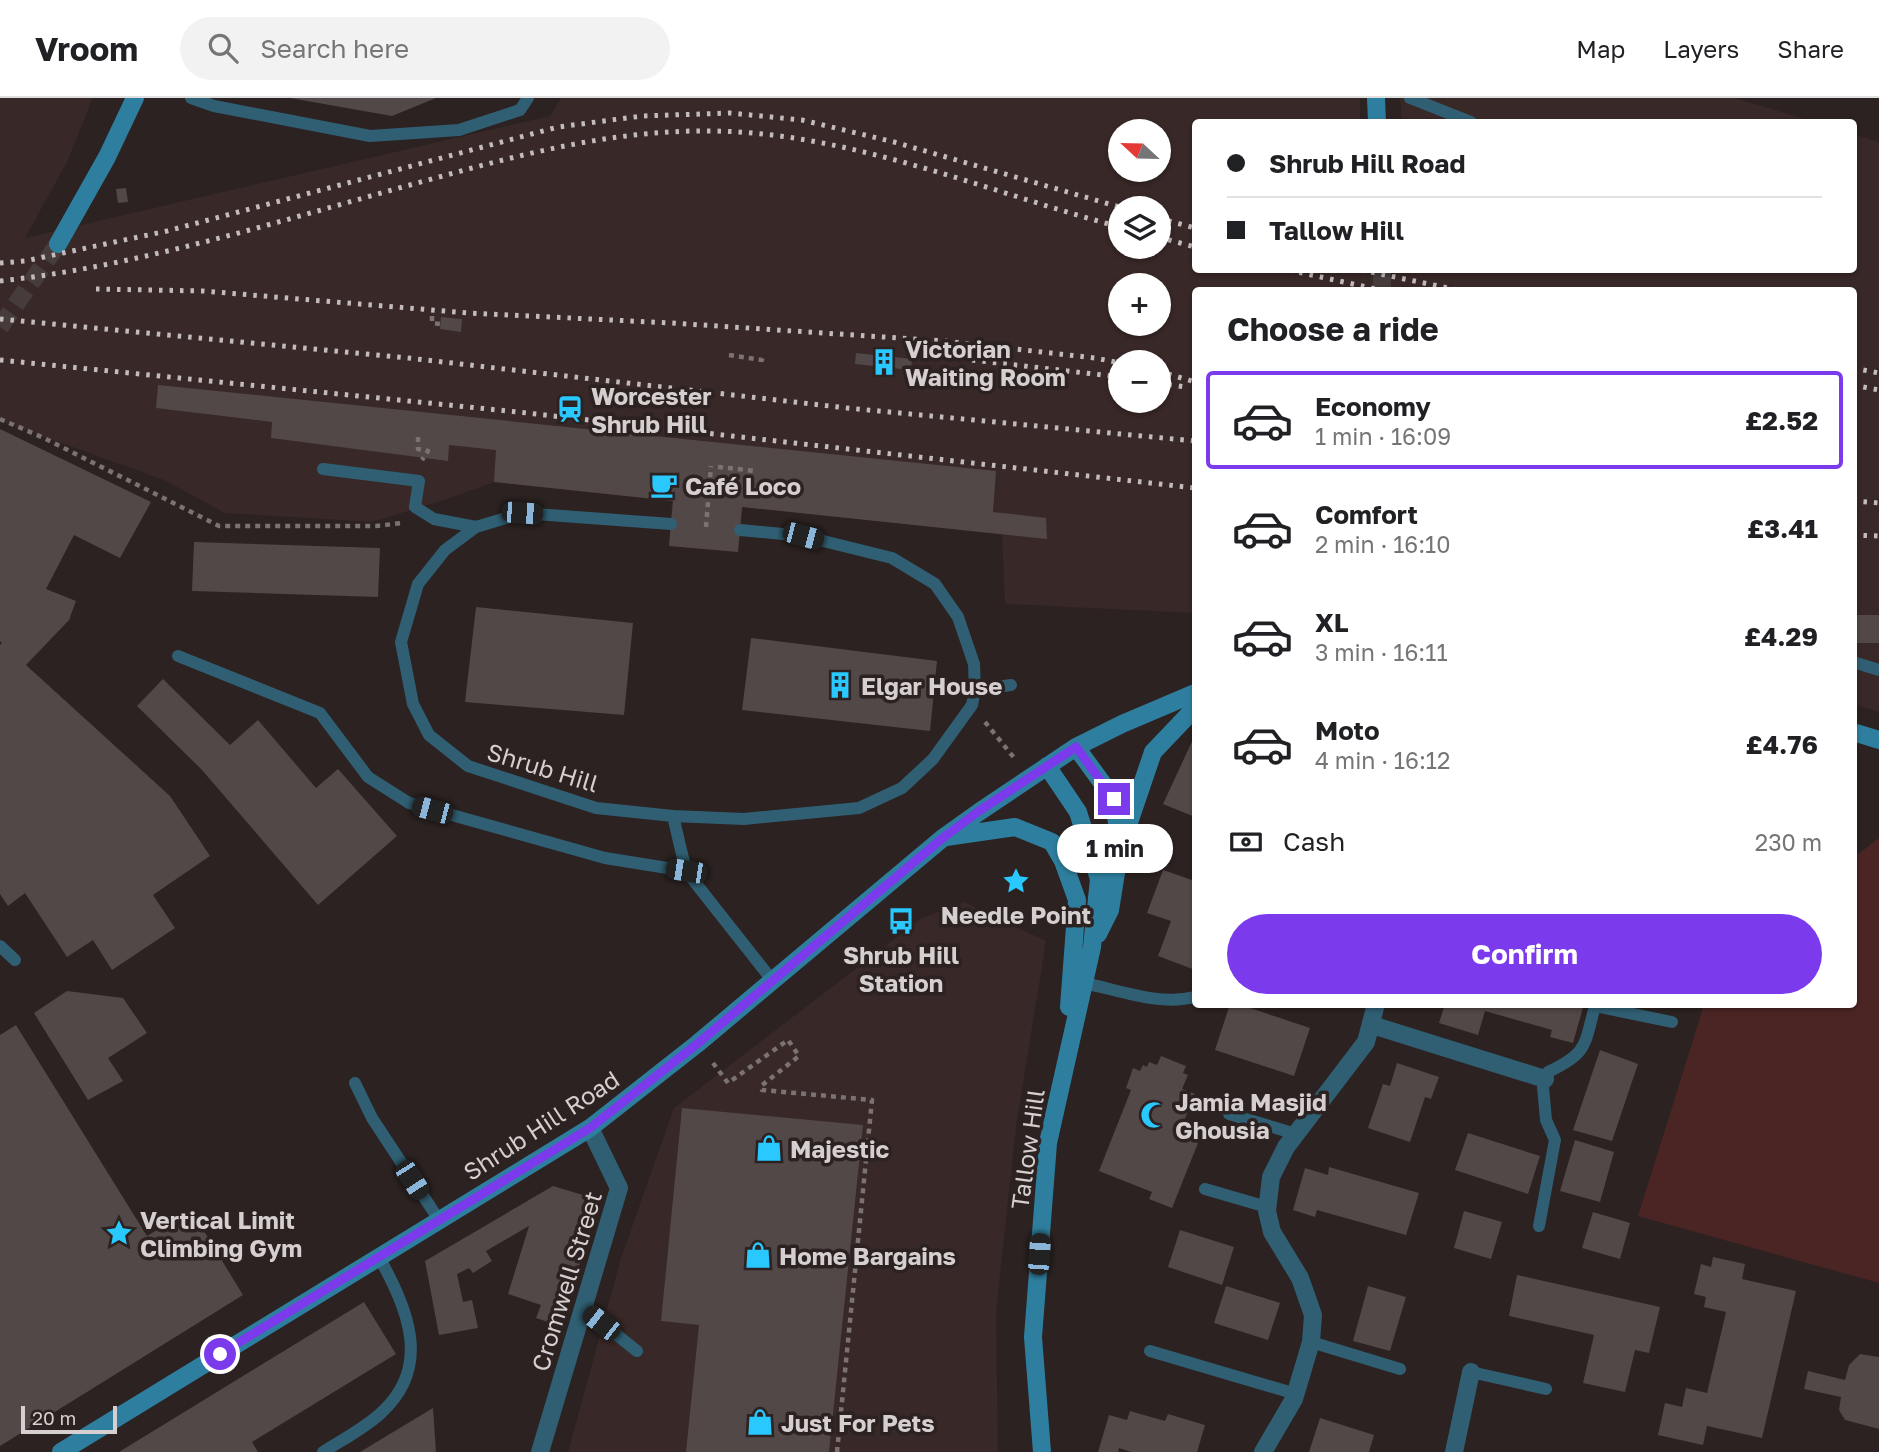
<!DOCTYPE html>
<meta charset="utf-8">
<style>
:root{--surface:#fff;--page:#f2f2f2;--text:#202124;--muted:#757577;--line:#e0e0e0;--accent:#7c3aed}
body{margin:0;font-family:"Golos Text",sans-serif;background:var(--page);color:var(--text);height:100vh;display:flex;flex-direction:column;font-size:26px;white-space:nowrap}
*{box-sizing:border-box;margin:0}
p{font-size:23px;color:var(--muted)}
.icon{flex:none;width:38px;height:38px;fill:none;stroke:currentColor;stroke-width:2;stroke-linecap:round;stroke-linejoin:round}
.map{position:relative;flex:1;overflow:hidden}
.drawer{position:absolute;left:1192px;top:189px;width:665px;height:721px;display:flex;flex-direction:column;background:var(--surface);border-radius:7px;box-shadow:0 2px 5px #0004}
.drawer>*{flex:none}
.banner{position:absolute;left:1192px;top:21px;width:665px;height:154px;border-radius:7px;box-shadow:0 2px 5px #0004;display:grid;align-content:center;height:154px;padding:0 35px;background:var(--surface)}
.needle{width:46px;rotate:292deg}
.tools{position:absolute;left:1108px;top:21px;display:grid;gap:14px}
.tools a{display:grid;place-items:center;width:63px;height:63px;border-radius:50%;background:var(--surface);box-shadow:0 2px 5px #0004;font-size:35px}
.scale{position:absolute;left:21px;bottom:18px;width:96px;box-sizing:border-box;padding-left:7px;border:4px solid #d6cfcf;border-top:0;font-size:19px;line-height:24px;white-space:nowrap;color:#d6cfcf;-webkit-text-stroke:5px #2b2221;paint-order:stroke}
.end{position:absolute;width:32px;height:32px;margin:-16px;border:9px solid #7c3aed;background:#fff;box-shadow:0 0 0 4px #fff}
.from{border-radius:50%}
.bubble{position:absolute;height:49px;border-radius:24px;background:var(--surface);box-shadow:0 2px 5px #0004;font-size:23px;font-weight:700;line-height:49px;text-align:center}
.car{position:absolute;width:21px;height:42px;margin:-21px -10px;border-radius:9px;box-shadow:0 0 5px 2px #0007;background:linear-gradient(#222 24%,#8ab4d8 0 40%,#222 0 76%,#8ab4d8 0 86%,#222 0)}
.banner b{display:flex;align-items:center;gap:24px;height:66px;font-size:26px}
.banner b+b{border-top:2px solid var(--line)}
.banner i{width:18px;height:18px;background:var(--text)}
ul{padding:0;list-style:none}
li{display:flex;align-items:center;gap:21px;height:98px;margin:0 14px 10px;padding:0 21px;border:4px solid transparent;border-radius:7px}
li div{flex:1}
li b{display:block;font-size:26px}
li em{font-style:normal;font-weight:700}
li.selected{border-color:var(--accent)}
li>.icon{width:63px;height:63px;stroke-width:1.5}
h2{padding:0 35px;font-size:32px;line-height:84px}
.pay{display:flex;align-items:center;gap:18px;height:77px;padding:0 35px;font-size:26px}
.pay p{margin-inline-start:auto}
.action{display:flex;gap:14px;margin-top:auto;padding:14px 35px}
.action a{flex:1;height:80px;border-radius:42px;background:var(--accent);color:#fff;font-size:28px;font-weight:700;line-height:80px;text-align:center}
header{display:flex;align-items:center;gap:42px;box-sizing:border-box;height:98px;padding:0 35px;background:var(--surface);border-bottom:2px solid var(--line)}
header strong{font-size:33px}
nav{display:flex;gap:38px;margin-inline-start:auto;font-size:24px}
.search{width:490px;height:63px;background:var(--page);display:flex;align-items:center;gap:18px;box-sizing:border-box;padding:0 24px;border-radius:38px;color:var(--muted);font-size:26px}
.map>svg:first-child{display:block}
</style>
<header>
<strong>Vroom</strong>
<div class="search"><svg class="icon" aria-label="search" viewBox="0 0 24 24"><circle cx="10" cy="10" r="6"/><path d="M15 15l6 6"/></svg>Search here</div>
<nav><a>Map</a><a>Layers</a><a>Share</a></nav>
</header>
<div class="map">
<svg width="1879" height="1354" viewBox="0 0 1879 1354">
<rect width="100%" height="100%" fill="#2b2221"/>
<path fill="#382827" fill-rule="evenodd" d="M0,0h93l-26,64 -42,76 525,-122 11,-18h799v24h-165v148h658v-136l26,8v570l-26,-8v-414h-658v323l-190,-9 -3,-70 -259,-27 -5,45 -69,-6 3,-45 -177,-19 -54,19 -69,21 -147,-9 -61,-33 -164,-59zM1120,33h38v39h-38zM1120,110h38v39h-38zM1120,187h38v39h-38zM1120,264h38v39h-38z
M1400,0h335l80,24h-413z
M964,804l82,39 -30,186 -20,185 2,140h-430l53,-194 53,-150 248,-190z"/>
<path fill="#4b2524" d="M1879,740v445l-241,-67 66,-211 149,-1v-146z"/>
<path fill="#524847" d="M290,0h146l-44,18z
M126,90l2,14 -10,1 -2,-14z
M441,219l21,2 -1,13 -21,-3z
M856,255l56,6 -1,11 -56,-6z
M158,287l838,86 -3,41 53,6 1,21 -305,-32 -4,45 -69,-6 4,-45 -179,-19 2,-32 -47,-5 -1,16 -177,-23 1,-16 -116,-14z
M0,331l151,73 -31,56 -46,-23 -28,54 30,12 -7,19 -43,45 144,131 40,60 -57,39 22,33 -63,42 -19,-30 -26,17 -42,-64 -17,13 -8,-12v-249l2,-2 -2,-2z
M194,444l186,6 -2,49 -186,-6z
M476,509l157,16 -9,92 -159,-13z
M1853,517h26v28h-26z
M751,540l186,23 -7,70 -188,-21z
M163,581l67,66 28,-25 58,68 22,-19 59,67 -79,69 -116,-135 -65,-64z
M1195,637v82l-32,-13z
M1163,772l32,11v89l-37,-14 13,-35 -24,-8z
M67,893l56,7 24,35 -39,25 15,23 -35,19 -54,-87z
M1230,906h8l72,24 -16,48 -79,-26z
M1445,906h139l-11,39 -23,-6 2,-7 -67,-19 -7,24 -39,-12z
M16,927l131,211 44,-26 52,85 -243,151v-411z
M1600,952l38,14 -26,77 -39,-11z
M1161,958l25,10 -3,7 5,2 -6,14 13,5 -17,41 20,8 -26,65 -23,-9 3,-7 -53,-21 32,-81 -5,-2 7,-20 7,3 3,-6 4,2 2,-5 8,3z
M1397,965l42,14 -8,22 -6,-2 -15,45 -42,-14 15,-44 7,2z
M682,1010l181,17 -34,327h-143l13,-127 -38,-4z
M1468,1035l72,23 -12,38 -73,-24z
M1575,1042l39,12 -14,50 -40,-11z
M1329,1069l90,26 -13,42 -89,-25 -2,7 -22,-7 12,-42 23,7z
M553,1088l43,13 1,11 -37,116 -24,-8 5,-13 -33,-11 21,-68 -43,25 6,10 -19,12 -4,-5 -12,6 6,28 9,-2 6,28 -39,7 -14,-74z
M1464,1113l38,11 -11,37 -37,-11z
M1593,1114l37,11 -10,36 -38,-11z
M1180,1132l54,17 -12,38 -54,-18z
M1713,1159l32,7 -3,15 54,12 -34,147 -55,-12 -4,19 -45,-10 7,-32 17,4 4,-19 21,5 19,-81 -22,-5 2,-10 -12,-3 7,-30 10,3z
M1517,1177l143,32 -11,46 -14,-3 -10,42 -42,-9 11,-48 -85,-19z
M1226,1188l54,17 -12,37 -54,-17z
M1368,1188l38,11 -16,54 -37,-10z
M364,1204l32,52 -144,88 6,10h-139z
M1860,1256l19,3v72l-34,-9 -6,-10 2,-13 -37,-8 4,-18 37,9 4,-15z
M433,1310l3,44h-76z
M1130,1313l35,10 3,-7 37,11 -8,27h-66l-12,-4 -1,4h-20l11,-37 18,5z
M1320,1320l54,17 -5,17h-60z"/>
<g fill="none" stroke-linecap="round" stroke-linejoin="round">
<path stroke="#453c3b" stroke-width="18" stroke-dasharray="18 9" stroke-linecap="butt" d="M1382,192v-20
M0,229l58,-83"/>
<path stroke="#7b7372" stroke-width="4.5" stroke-dasharray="5 5" stroke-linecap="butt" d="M432,218v7l8,1
M729,257l33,5 1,-6
M0,321l44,19 175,88h157l26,-3
M418,339v12l10,2 -6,9
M718,369l38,4
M706,429l5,-61
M985,624l30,37
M713,965l15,20 60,-43 11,16 -38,30 1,4 110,10 -35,352"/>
<path stroke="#305f73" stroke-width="12" d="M191,0l23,8 156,30 89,-6 61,-20 8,-12
M1410,0l61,24
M323,371l96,12 -4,26 19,12 42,8
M671,426l-149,-11 -46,14 -31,23 -27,34 -17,58 12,62 16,31 39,31 128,42 77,8 71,3 115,-11 43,-20 31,-29 39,-54 3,-15 -1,-26 -16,-47 -23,-33 -43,-26 -89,-22 -63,-6
M178,558l142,57 48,64 41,26 196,55 81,13
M1853,564l26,8
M975,592l36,-5
M673,718l13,55 86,109
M0,848l15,14
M1084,885c35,7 75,23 111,14
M355,985l17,35 67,102
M1229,1016l67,20
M1205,1091l62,18
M1539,1128l16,-86 -9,-20 -3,-33 5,-15c40,-19 36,-26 47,-66l77,16
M583,1210l54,43
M1311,1244l89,27
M1150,1253l146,43
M1471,1274l75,17
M323,1354c19,-12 42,-24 58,-39 52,-47 26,-105 -2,-156"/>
<path stroke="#305f73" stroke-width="18" d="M1372,927l173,54
M540,1354l79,-264 -29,-60
M1263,1354l31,-53 17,-57 2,-27 -13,-37 -28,-46 -5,-21 4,-34 15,-30 80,-105 10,-38
M1454,1354l17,-80"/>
<path stroke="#2e7f9f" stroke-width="18" d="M1376,0l1,24
M58,146l49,-87 28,-59
M1853,634l26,8
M1076,649l38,52 6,49 -10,62 -12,24
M946,739l69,-10 37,15 11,19 14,39 -8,107
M1122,745l31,-91 42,-44
M61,1354l529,-324 107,-84 247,-207 35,-25 97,-65 46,-23 73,-31
M1042,1354l-9,-115 15,-194 44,-196 7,-68 -21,-67 -31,-46"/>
<path stroke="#c3bcbc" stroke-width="5" stroke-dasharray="3.5 7" stroke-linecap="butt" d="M1158,120l37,10
M1158,139l37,10
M0,165l25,-2 142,-30 391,-104 84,-11 88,-3 72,7 92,22 229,66
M1289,172l91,20
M1361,172l97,20
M0,183c140,-15 275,-59 410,-96 101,-28 200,-56 306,-54 139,3 271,61 404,96
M96,191l107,2 265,22 204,10 272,18 151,17 25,5
M0,221l408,39 439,50 348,33
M0,262l518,52 677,76
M972,262l148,17
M1853,270l26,5
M1158,273l37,11
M1158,285l28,4
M1853,287l26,5
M1853,403l26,2
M1853,437l26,1"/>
</g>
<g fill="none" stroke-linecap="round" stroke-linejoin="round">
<path stroke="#7c3aed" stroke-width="9" d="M220,1256l370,-226 107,-84 247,-207 35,-26 97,-64 38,52"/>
</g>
<defs>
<symbol id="building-bare" viewBox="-9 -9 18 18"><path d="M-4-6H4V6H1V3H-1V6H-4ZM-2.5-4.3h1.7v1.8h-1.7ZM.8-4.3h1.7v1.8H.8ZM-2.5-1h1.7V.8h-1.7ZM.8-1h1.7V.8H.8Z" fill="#29c8ff" stroke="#2b2221" stroke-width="2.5" paint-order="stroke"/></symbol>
<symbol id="station-bare" viewBox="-9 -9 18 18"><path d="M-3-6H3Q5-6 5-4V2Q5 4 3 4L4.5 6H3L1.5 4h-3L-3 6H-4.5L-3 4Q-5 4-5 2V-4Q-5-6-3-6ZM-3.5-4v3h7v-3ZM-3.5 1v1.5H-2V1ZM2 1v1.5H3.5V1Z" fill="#29c8ff" stroke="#2b2221" stroke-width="2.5" paint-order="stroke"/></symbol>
<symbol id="cafe-bare" viewBox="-9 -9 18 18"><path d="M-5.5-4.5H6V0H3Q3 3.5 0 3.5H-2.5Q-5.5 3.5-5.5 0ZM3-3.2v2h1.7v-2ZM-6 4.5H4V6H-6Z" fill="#29c8ff" stroke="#2b2221" stroke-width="2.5" paint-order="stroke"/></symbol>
<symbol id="sight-bare" viewBox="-9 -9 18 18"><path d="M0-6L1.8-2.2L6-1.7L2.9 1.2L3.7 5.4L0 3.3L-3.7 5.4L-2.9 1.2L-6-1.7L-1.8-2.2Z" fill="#29c8ff" stroke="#2b2221" stroke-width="2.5" paint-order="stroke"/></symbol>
<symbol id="bus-bare" viewBox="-9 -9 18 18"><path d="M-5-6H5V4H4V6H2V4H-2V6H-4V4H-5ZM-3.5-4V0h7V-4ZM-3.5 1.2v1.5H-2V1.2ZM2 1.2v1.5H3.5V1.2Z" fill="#29c8ff" stroke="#2b2221" stroke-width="2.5" paint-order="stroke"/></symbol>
<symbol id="mosque-bare" viewBox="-9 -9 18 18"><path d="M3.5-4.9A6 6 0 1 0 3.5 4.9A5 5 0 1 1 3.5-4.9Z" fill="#29c8ff" stroke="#2b2221" stroke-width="2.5" paint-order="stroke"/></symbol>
<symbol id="shop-bare" viewBox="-9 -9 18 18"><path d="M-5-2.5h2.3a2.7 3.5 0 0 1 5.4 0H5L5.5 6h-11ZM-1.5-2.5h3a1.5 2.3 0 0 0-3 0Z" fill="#29c8ff" stroke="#2b2221" stroke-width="2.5" paint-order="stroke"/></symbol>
</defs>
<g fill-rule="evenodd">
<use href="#building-bare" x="865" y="245" width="38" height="38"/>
<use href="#station-bare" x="551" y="292" width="38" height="38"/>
<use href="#cafe-bare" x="645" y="368" width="38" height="38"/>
<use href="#building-bare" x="821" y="568" width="38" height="38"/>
<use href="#sight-bare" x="997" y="764" width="38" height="38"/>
<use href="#bus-bare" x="882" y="804" width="38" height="38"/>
<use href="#mosque-bare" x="1135" y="998" width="38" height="38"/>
<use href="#shop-bare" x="750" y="1031" width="38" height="38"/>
<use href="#sight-bare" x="100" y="1116" width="38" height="38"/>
<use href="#shop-bare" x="739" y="1138" width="38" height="38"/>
<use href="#shop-bare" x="741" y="1305" width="38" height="38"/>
</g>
<g text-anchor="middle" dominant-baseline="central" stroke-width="7" stroke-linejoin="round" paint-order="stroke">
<g font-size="24" font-weight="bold" fill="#d6cfcf" stroke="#2b2221" text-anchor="start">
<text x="905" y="250">Victorian<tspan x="905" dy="28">Waiting Room</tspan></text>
<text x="591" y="297">Worcester<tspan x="591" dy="28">Shrub Hill</tspan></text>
<text x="685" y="387">Café Loco</text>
<text x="861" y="587">Elgar House</text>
<text x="1016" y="816" text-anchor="middle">Needle Point</text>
<text x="901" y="856" text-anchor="middle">Shrub Hill<tspan x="901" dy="28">Station</tspan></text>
<text x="1175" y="1003">Jamia Masjid<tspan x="1175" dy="28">Ghousia</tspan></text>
<text x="790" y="1050">Majestic</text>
<text x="140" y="1121">Vertical Limit<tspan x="140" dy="28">Climbing Gym</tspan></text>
<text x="779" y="1157">Home Bargains</text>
<text x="781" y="1324">Just For Pets</text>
</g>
<g font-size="24" fill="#d6cfcf" stroke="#2b2221">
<text transform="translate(543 669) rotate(17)">Shrub Hill</text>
<text transform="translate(541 1027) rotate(-33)">Shrub Hill Road</text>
<text transform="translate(1027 1051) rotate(-82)">Tallow Hill</text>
<text transform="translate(566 1183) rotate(-73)">Cromwell Street</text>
</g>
</g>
</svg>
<div class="tools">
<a><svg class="needle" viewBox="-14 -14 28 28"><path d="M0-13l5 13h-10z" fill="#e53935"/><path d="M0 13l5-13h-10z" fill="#757577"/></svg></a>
<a><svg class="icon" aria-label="layers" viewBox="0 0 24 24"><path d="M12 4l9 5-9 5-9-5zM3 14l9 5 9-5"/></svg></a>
<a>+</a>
<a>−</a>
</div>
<div class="scale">20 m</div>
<i class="end from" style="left:220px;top:1256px"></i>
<i class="end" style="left:1114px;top:701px"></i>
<div class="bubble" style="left:1057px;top:726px;width:116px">1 min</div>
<i class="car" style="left:522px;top:415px;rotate:94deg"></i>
<i class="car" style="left:803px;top:438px;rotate:105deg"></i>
<i class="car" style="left:432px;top:712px;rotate:285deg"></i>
<i class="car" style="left:686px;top:773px;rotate:279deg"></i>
<i class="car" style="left:412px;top:1082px;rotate:147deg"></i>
<i class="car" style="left:1039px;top:1156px;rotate:4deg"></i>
<i class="car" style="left:601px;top:1225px;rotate:308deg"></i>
<div class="banner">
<b><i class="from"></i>Shrub Hill Road</b>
<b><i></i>Tallow Hill</b>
</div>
<section class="drawer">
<h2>Choose a ride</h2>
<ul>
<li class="selected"><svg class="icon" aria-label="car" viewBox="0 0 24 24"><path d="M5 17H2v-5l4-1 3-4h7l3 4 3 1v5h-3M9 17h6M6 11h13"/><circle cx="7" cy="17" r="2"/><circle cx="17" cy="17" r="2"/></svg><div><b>Economy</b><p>1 min · 16:09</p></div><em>£2.52</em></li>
<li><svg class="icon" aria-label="car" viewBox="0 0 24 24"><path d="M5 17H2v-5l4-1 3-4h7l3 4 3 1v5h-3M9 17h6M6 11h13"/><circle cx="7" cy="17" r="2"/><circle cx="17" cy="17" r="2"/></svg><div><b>Comfort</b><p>2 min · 16:10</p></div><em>£3.41</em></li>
<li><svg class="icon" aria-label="car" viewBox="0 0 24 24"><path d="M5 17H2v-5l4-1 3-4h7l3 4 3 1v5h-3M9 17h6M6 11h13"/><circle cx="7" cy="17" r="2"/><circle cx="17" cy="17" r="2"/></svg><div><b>XL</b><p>3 min · 16:11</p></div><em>£4.29</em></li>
<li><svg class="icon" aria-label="car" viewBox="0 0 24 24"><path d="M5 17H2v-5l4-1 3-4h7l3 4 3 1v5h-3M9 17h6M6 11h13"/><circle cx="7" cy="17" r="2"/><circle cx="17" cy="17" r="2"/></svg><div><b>Moto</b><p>4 min · 16:12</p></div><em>£4.76</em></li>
</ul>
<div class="pay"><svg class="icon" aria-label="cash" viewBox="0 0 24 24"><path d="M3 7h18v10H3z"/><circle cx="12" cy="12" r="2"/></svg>Cash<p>230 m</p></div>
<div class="action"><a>Confirm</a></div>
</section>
</div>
